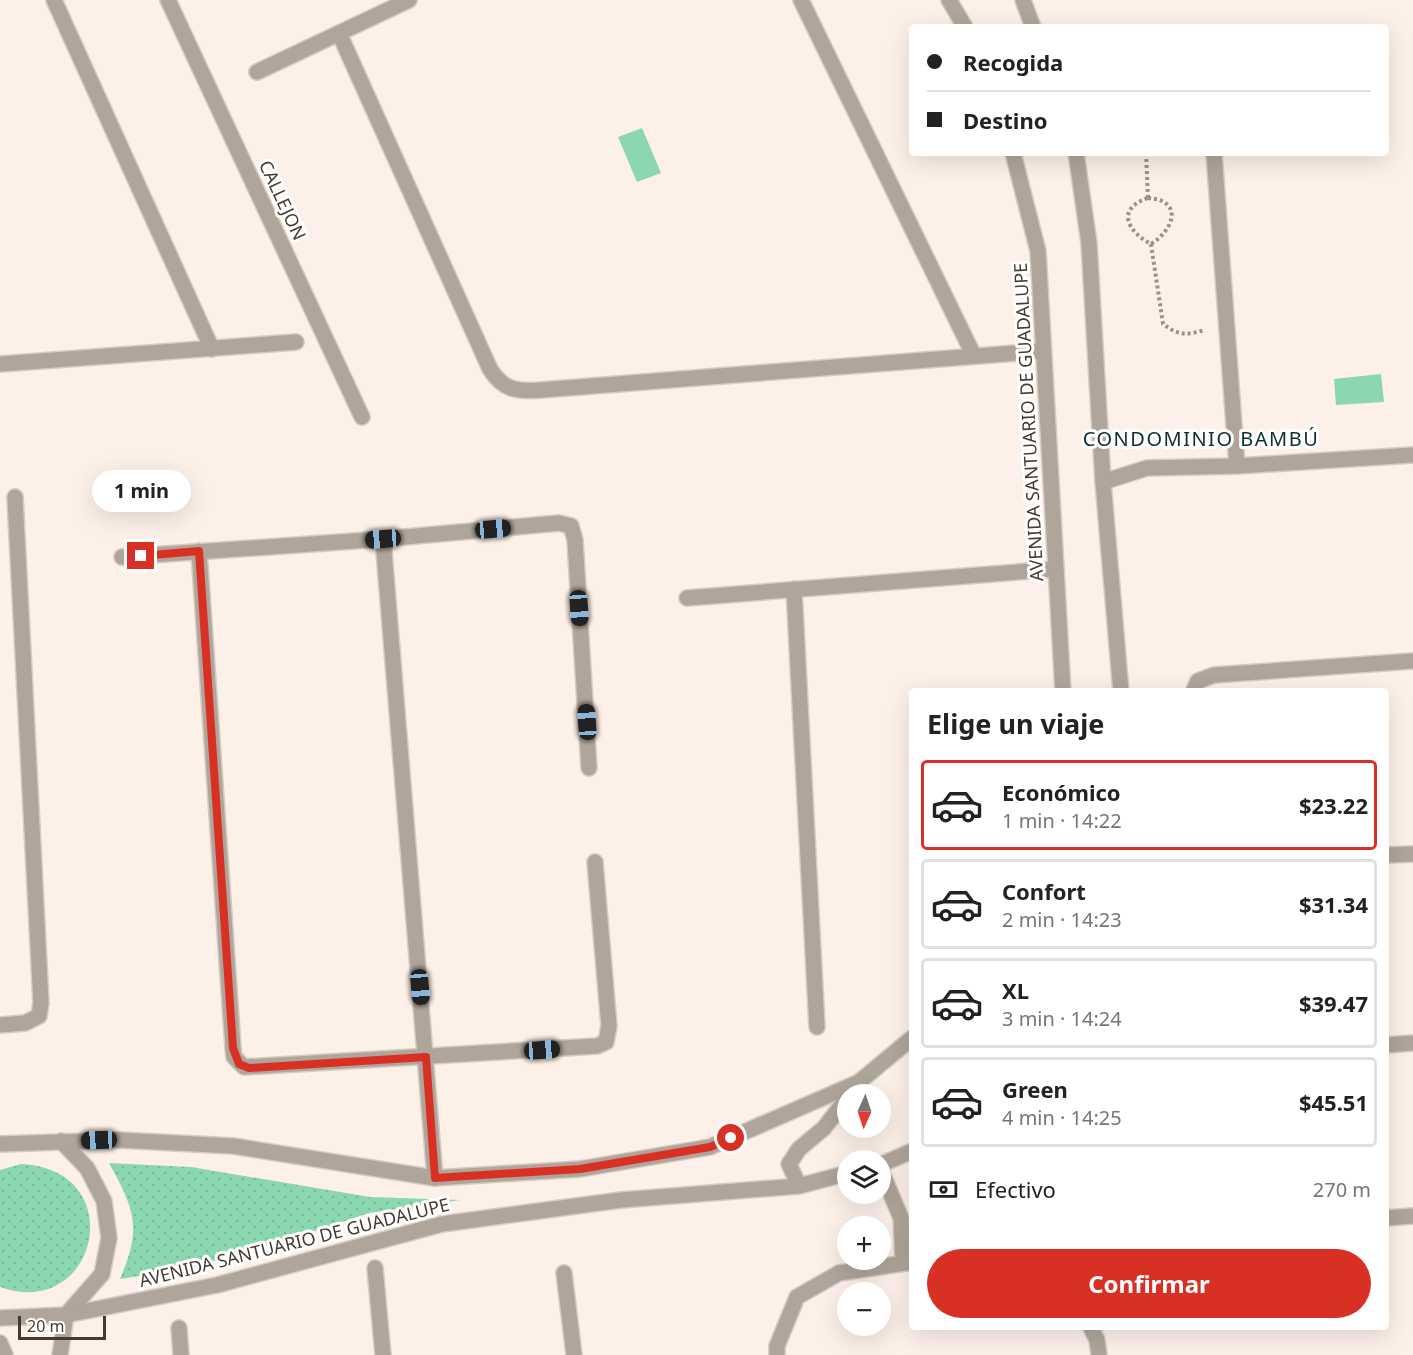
<!DOCTYPE html>
<html lang="es">
<meta charset="utf-8">
<style>
:root{--surface:#fff;--page:#f6f6f6;--text:#222;--muted:#767676;--line:#e0e0e0;--accent:#d93025}
body{margin:0;font-family:"Noto Sans",sans-serif;background:var(--page);color:var(--text);height:100vh;display:flex;flex-direction:column;font-size:22px;white-space:nowrap}
*{box-sizing:border-box;margin:0}
p{font-size:20px;color:var(--muted)}
.icon{flex:none;width:33px;height:33px;fill:none;stroke:currentColor;stroke-width:2;stroke-linecap:round;stroke-linejoin:round}
.map{position:relative;flex:1;overflow:hidden}
.drawer{position:absolute;left:909px;top:688px;width:480px;height:642px;display:flex;flex-direction:column;background:var(--surface);border-radius:6px;box-shadow:0 6px 24px #0002}
.drawer>*{flex:none}
.hud{position:absolute;left:909px;top:24px;width:480px;height:132px;border-radius:6px;box-shadow:0 6px 24px #0002;display:grid;align-content:center;height:132px;padding:0 18px;background:var(--surface)}
.needle{width:39px;rotate:183deg}
.fabs{position:absolute;left:837px;top:1084px;display:grid;gap:12px}
.fabs a{display:grid;place-items:center;width:54px;height:54px;border-radius:50%;background:var(--surface);box-shadow:0 6px 24px #0002;font-size:30px}
.scale{position:absolute;left:18px;bottom:15px;width:88px;box-sizing:border-box;padding-left:6px;border:3px solid #453a31;border-top:0;font-size:16px;line-height:21px;white-space:nowrap;color:#453a31;-webkit-text-stroke:4px #fff;paint-order:stroke}
.end{position:absolute;width:27px;height:27px;margin:-14px;border:8px solid #d93025;background:#fff;box-shadow:0 0 0 3px #fff}
.from{border-radius:50%}
.bubble{position:absolute;height:42px;border-radius:21px;background:var(--surface);box-shadow:0 6px 24px #0002;font-size:20px;font-weight:700;line-height:42px;text-align:center}
.car{position:absolute;width:18px;height:36px;margin:-18px -9px;border-radius:8px;box-shadow:0 0 4px 2px #0007;background:linear-gradient(#222 24%,#8ab4d8 0 40%,#222 0 76%,#8ab4d8 0 86%,#222 0)}
.hud b{display:flex;align-items:center;gap:21px;height:57px;font-size:22px}
.hud b+b{border-top:2px solid var(--line)}
.hud i{width:15px;height:15px;background:var(--text)}
ul{padding:0;list-style:none}
li{display:flex;align-items:center;gap:18px;height:90px;margin:0 12px 9px;padding:0 6px;border:3px solid var(--line);border-radius:6px}
li div{flex:1}
li b{display:block;font-size:22px}
li em{font-style:normal;font-weight:700}
li.on{border-color:var(--accent)}
li>.icon{width:54px;height:54px;stroke-width:1.5}
h2{padding:0 18px;font-size:27px;line-height:72px}
.pay{display:flex;align-items:center;gap:15px;height:66px;padding:0 18px;font-size:22px}
.pay p{margin-inline-start:auto}
.primary-button{display:flex;gap:12px;margin-top:auto;padding:12px 18px}
.primary-button a{flex:1;height:69px;border-radius:36px;background:var(--accent);color:#fff;font-size:24px;font-weight:700;line-height:69px;text-align:center}
.map>svg:first-child{display:block}
</style>
<div class="map">
<svg width="1413" height="1355" viewBox="0 0 1413 1355">
<defs>
<pattern id="grass-dots" width="8" height="8" patternUnits="userSpaceOnUse" patternTransform="scale(1.5)"><rect width="8" height="8" fill="#8bd8b0"/><path d="M2 2h.1M6 6h.1" fill="none" stroke="#79ba98" stroke-width="1.8" stroke-linecap="round"/></pattern>
</defs>
<rect width="100%" height="100%" fill="#fcf0e8"/>
<path fill="url(#grass-dots)" d="M109,1163l82,4 179,30 90,3 -91,13 -90,30 -98,27 -61,9c22,-51 15,-69 -11,-116z
M21,1164c111,5 77,158 -21,123v-117z"/>
<path fill="#8bd8b0" d="M642,128l19,45 -24,9 -19,-45z
M1381,374l3,28 -48,3 -2,-26z"/>
<g fill="none" stroke-linecap="round" stroke-linejoin="round">
<defs>
<path id="minor" d="M54,0l158,349
M168,0l194,417
M801,0l173,356
M339,33l151,336c13,21 27,23 51,21l501,-39
M257,72l152,-72
M1214,153l23,313
M0,364l296,-22
M1103,482l44,-14 90,-2 176,-11
M383,539l52,639
M199,551l34,497 1,9 10,10 353,-21 9,-4 3,-16 -14,-164
M122,557l261,-18 176,-16 12,3 4,14 14,228
M794,589l23,438
M687,598l368,-29
M1193,692l5,-11 16,-6 199,-14
M1386,855l27,-1
M0,1025l25,-2 14,-7 2,-13 -26,-506
M1386,1045l27,-2
M880,1168l21,50 2,44
M1386,1218l27,-2
M375,1268l8,87
M564,1273l10,82
M179,1328l2,27
M1091,1328l6,12 2,15
M0,1343l5,12
M60,1355l6,-40 36,-41 7,-36 -5,-37 -17,-33 -26,-27
M777,1355v-9l20,-49 42,-24 73,-11"/>
<path id="tertiary" d="M949,0l16,27
M1023,0l10,27
M1013,153l25,98 25,441
M1076,153l13,90 14,239 18,210
M0,1144l119,-4 114,6 202,32 145,-9 130,-22 149,-65 53,-44
M880,1165l32,-14
M799,1186l-10,-22 10,-15 25,-21 24,-31
M0,1318l66,-3 151,-30 225,-61 179,-24 178,-14 49,-13"/>
</defs>
<use href="#minor" stroke="#d7ccc3" stroke-width="18"/>
<use href="#tertiary" stroke="#d7ccc3" stroke-width="18"/>
<path stroke="#9c9188" stroke-width="4" stroke-dasharray="3 3" stroke-linecap="butt" d="M1146,153l2,45
M1148,198c35,2 27,31 3,46 -23,-12 -36,-35 -3,-46z
M1151,244l12,80c16,12 23,11 42,6"/>
<use href="#minor" stroke="#afa59a" stroke-width="15"/>
<use href="#tertiary" stroke="#afa59a" stroke-width="15"/>
</g>
<g fill="none" stroke-linecap="round" stroke-linejoin="round">
<path stroke="#d93025" stroke-width="8" d="M141,556l58,-5 34,497 6,16 10,4 177,-11 9,121 145,-9 130,-22 21,-9"/>
</g>
<g text-anchor="middle" dominant-baseline="central" stroke-width="6" stroke-linejoin="round" paint-order="stroke">
<g font-size="18" fill="#453a31" stroke="#fff">
<text transform="translate(283 200) rotate(65)">CALLEJON</text>
<text transform="translate(1028 422) rotate(-93)">AVENIDA SANTUARIO DE GUADALUPE</text>
<text transform="translate(294 1242) rotate(-14)">AVENIDA SANTUARIO DE GUADALUPE</text>
</g>
<g font-size="20" letter-spacing="1.5" fill="#0e2e36" stroke="#fff">
<text x="1201" y="438">CONDOMINIO BAMBÚ</text>
</g>
</g>
</svg>
<div class="fabs">
<a><svg class="needle" viewBox="-14 -14 28 28"><path d="M0-13l5 13h-10z" fill="#e53935"/><path d="M0 13l5-13h-10z" fill="#767676"/></svg></a>
<a><svg class="icon" aria-label="layers" viewBox="0 0 24 24"><path d="M12 4l9 5-9 5-9-5zM3 14l9 5 9-5"/></svg></a>
<a>+</a>
<a>−</a>
</div>
<div class="scale">20 m</div>
<i class="end from" style="left:731px;top:1138px"></i>
<i class="end" style="left:141px;top:556px"></i>
<div class="bubble" style="left:92px;top:470px;width:99px">1 min</div>
<i class="car" style="left:493px;top:529px;rotate:85deg"></i>
<i class="car" style="left:383px;top:539px;rotate:266deg"></i>
<i class="car" style="left:579px;top:608px;rotate:176deg"></i>
<i class="car" style="left:587px;top:722px;rotate:356deg"></i>
<i class="car" style="left:420px;top:987px;rotate:175deg"></i>
<i class="car" style="left:542px;top:1050px;rotate:86deg"></i>
<i class="car" style="left:99px;top:1140px;rotate:268deg"></i>
<div class="hud">
<b><i class="from"></i>Recogida</b>
<b><i></i>Destino</b>
</div>
<section class="drawer">
<h2>Elige un viaje</h2>
<ul>
<li class="on"><svg class="icon" aria-label="car" viewBox="0 0 24 24"><path d="M5 17H2v-5l4-1 3-4h7l3 4 3 1v5h-3M9 17h6M6 11h13"/><circle cx="7" cy="17" r="2"/><circle cx="17" cy="17" r="2"/></svg><div><b>Económico</b><p>1 min · 14:22</p></div><em>$23.22</em></li>
<li><svg class="icon" aria-label="car" viewBox="0 0 24 24"><path d="M5 17H2v-5l4-1 3-4h7l3 4 3 1v5h-3M9 17h6M6 11h13"/><circle cx="7" cy="17" r="2"/><circle cx="17" cy="17" r="2"/></svg><div><b>Confort</b><p>2 min · 14:23</p></div><em>$31.34</em></li>
<li><svg class="icon" aria-label="car" viewBox="0 0 24 24"><path d="M5 17H2v-5l4-1 3-4h7l3 4 3 1v5h-3M9 17h6M6 11h13"/><circle cx="7" cy="17" r="2"/><circle cx="17" cy="17" r="2"/></svg><div><b>XL</b><p>3 min · 14:24</p></div><em>$39.47</em></li>
<li><svg class="icon" aria-label="car" viewBox="0 0 24 24"><path d="M5 17H2v-5l4-1 3-4h7l3 4 3 1v5h-3M9 17h6M6 11h13"/><circle cx="7" cy="17" r="2"/><circle cx="17" cy="17" r="2"/></svg><div><b>Green</b><p>4 min · 14:25</p></div><em>$45.51</em></li>
</ul>
<div class="pay"><svg class="icon" aria-label="cash" viewBox="0 0 24 24"><path d="M3 7h18v10H3z"/><circle cx="12" cy="12" r="2"/></svg>Efectivo<p>270 m</p></div>
<div class="primary-button"><a>Confirmar</a></div>
</section>
</div>
